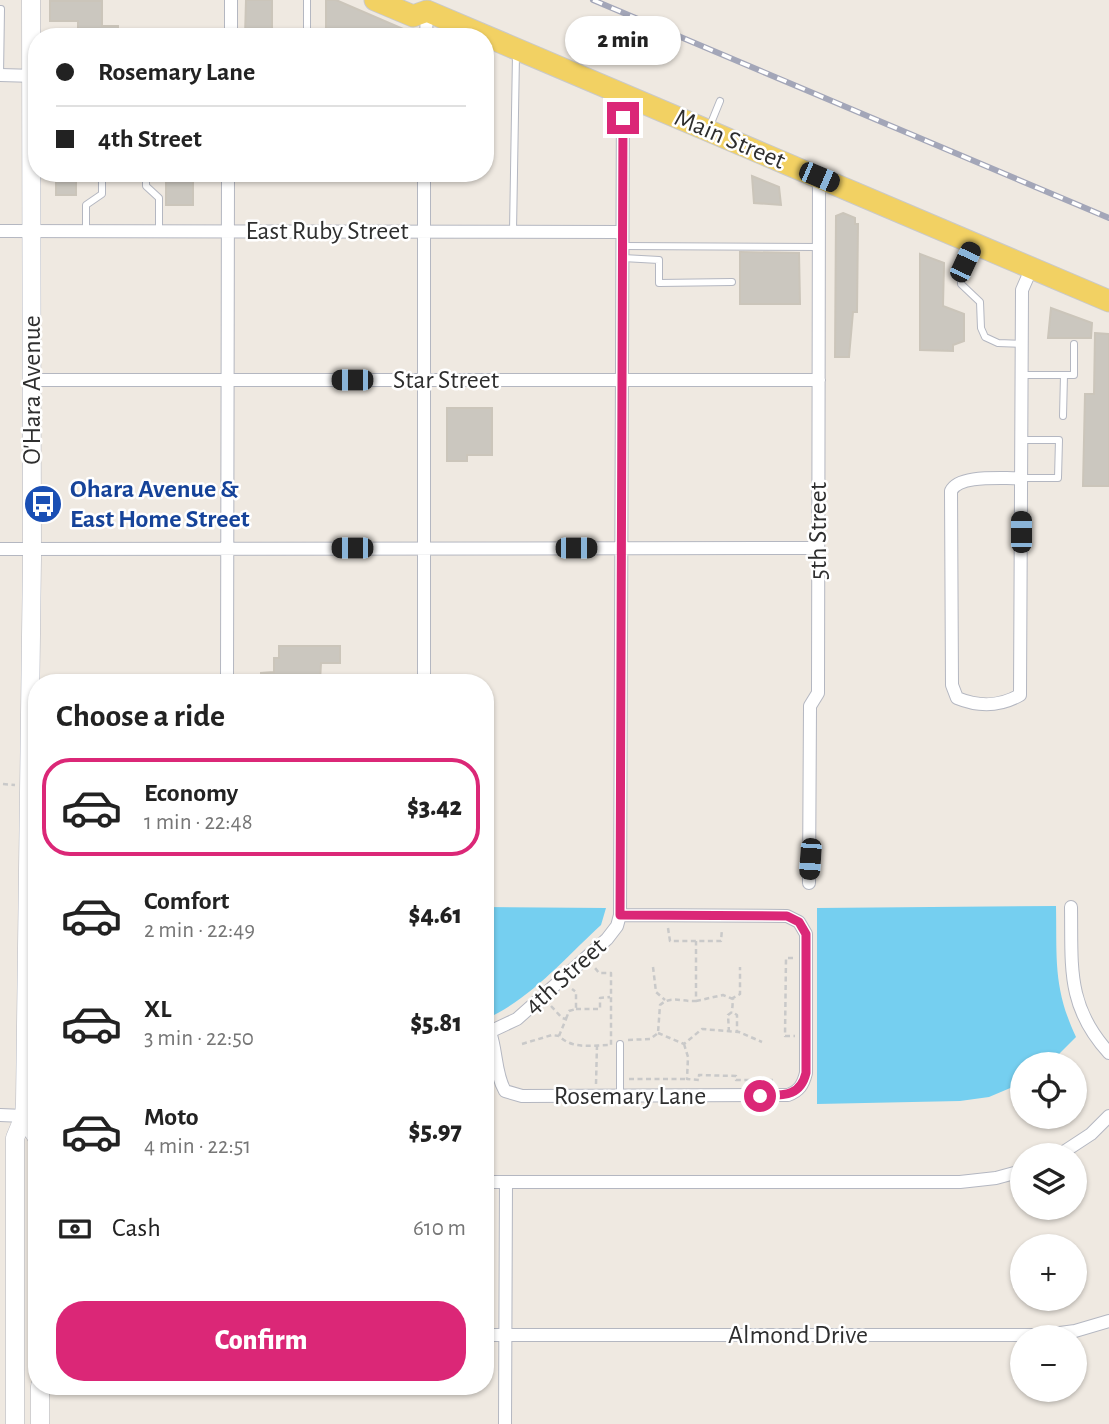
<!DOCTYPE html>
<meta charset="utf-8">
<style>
:root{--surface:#fff;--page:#f6f6f6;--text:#222;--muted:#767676;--line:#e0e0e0;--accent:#db2777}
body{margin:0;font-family:"Alegreya Sans",sans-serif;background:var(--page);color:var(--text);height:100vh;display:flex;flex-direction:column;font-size:26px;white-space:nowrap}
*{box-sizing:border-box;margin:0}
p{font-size:23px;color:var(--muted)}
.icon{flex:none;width:38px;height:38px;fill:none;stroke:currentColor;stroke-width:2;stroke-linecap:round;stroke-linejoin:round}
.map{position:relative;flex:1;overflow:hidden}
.details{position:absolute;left:28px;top:674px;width:466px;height:721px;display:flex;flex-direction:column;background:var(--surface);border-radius:28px;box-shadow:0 2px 5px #0004}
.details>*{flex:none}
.hud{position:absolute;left:28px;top:28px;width:466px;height:154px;border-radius:28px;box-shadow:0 2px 5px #0004;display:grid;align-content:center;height:154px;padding:0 28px;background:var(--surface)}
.fabs{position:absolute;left:1010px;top:1052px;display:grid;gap:14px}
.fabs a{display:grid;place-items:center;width:77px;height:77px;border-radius:50%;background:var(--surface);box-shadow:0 2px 5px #0004;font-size:35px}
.end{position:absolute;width:32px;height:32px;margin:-16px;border:9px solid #db2777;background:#fff;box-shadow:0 0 0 4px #fff}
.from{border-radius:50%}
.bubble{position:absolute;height:49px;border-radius:24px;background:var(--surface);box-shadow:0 2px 5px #0004;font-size:23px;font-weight:800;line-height:49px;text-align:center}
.car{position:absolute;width:21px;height:42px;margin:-21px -10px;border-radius:9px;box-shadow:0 0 5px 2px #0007;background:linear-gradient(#222 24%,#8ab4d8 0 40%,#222 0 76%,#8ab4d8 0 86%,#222 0)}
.hud b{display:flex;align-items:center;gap:24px;height:66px;font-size:26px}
.hud b+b{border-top:2px solid var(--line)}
.hud i{width:18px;height:18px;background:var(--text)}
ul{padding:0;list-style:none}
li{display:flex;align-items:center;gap:21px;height:98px;margin:0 14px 10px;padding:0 14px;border:4px solid transparent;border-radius:28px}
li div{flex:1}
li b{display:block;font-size:26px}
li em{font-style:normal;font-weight:800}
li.active{border-color:var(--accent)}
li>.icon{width:63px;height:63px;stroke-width:1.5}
h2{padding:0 28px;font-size:32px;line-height:84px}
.pay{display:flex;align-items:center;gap:18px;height:77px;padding:0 28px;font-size:26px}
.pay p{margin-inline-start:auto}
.button{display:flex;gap:14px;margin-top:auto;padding:14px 28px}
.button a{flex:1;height:80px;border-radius:28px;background:var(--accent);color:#fff;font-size:28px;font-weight:800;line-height:80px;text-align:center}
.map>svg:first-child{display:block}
</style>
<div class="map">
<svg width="1109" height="1424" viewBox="0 0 1109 1424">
<rect width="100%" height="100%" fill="#efe9e1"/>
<path fill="#75cff0" d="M1056,906c1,52 -3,82 20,131l-27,27h-27v19l-33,14 -29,4 -143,3v-196z
M485,907l121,1 -5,17c-35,32 -71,75 -116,94z"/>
<path fill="#cbc7bf" stroke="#cbc5ba" stroke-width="2" d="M246,0h26v37h-27z
M326,0h10l81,35v2h-91z
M50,1h52v25h16v11h-40v-16h-28z
M56,173h20v22h-20z
M166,173h27v32h-27z
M752,176l27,11 2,18 -27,-2z
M843,213l12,5v6h3l-1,88h-4l-4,45h-14l1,-141z
M740,252l59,1 1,51h-60z
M920,254l24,9 -1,43 21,8v27l-11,4v6l-33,-1z
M1051,308l41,15 -1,15h-43z
M1095,333l14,1v152h-26l2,-92h9z
M447,408h45v47h-25v6h-20z
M279,646h61v17h-19l-1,19h-59v-9l13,-1v-14h5z"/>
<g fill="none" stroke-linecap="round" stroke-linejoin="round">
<defs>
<path id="service" d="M307,0v37
M0,75l1,-66
M709,128l11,-27
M146,173v13l13,12v32
M86,230v-25l16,-11v-21
M513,231l3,-177
M973,245l-12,25v14l19,18 1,26 4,9 13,6 24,1
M623,246l196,1
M623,258l36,2v23l73,-1
M1021,375h53v-31
M1063,416l1,-41
M1021,478h37l1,-38h-38
M620,1044v52"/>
<path id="minor" d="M231,37v-37
M426,37l1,-26
M0,75l36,1
M0,231l621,1
M32,380h787
M1021,478c-18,1 -62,-4 -70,13l1,194 5,13c22,9 42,9 63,-3l2,-405 10,-23
M0,549l817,-1
M227,682l1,-509
M424,682v-509
M809,883l1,-177 8,-13 1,-516
M1071,907c1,59 -5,99 38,146
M490,1032c7,20 5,42 15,59l17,5 266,-1c11,-4 15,-10 18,-22v-139l-7,-12 -12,-6 -167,-1
M485,1034l32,-15 90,-80 10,-13 3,-11 3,-821
M0,1115l24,1
M1059,1155l32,-21 18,-18
M485,1182h475l36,-4 26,-7
M485,1335h560l30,-4 34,-10
M505,1424l1,-242"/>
<path id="secondary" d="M24,1116l13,22
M15,1424v-286l9,-22 1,-13 7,-545 -1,-558
M40,1424v-38"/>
<path id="primary" d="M375,0l38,16 14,-5 682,290"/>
</defs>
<use href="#service" stroke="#b4b7c1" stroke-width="8"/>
<use href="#minor" stroke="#b4b7c1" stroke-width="14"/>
<use href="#secondary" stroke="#b4b7c1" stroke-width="19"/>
<use href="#primary" stroke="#c9c9c9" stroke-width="23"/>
<path stroke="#c9c9c9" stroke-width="2.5" stroke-dasharray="5 3.5" stroke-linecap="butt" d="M3,784l12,1
M668,928l2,13h51l1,-12
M793,958h-7l-1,78h10
M653,967l3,25 9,8
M731,999l9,-5v-27
M696,1001l27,-6 10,4 -1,13
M551,1006l11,12 4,1 -7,17c14,14 34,9 52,9v-72h-12l-4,-5
M576,1009h24v-11l10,-1
M566,1019l3,-8 7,-2v-17l-4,-3
M729,1032l-1,-17 4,-3 5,3v17
M658,1033l26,11 18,-15 37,3 23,10
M628,1040l22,-1 8,-6 2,-28c11,-10 22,-3 36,-4v-60
M522,1044l30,-9 7,1
M684,1044l4,13 -1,22 12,1v-5l37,1v4h37
M629,1079h58
M596,1084l1,-39"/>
<use href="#service" stroke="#fff" stroke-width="6"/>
<use href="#minor" stroke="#fff" stroke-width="12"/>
<use href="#secondary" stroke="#fff" stroke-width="18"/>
<use href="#primary" stroke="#f2d163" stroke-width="21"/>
<defs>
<path id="rail" d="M593,0l516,218"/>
</defs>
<use href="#rail" stroke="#a3a6b8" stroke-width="6"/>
<use href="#rail" stroke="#fff" stroke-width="3.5" stroke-dasharray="10" stroke-linecap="butt"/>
</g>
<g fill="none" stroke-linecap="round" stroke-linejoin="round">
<path stroke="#db2777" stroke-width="9" d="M623,118l-3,797 167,1 12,6 7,12v139c-6,25 -25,22 -46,23"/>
</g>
<defs>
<symbol id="bus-disc" viewBox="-11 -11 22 22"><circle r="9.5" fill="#1a4fb4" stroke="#fff"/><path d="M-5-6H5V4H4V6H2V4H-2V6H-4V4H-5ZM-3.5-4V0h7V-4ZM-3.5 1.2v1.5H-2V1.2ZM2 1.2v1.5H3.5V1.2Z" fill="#fff"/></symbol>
</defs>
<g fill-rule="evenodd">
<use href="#bus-disc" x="21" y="482" width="44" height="44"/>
</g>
<g text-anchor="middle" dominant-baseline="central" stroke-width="5" stroke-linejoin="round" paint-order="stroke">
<g font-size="26" fill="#2e2e2e" stroke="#fff">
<text transform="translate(730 139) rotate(23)">Main Street</text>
<text x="327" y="231">East Ruby Street</text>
<text x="446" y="380">Star Street</text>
<text transform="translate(32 390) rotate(-90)">O'Hara Avenue</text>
<text transform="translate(818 531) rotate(-90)">5th Street</text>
<text transform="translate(565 976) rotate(-42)">4th Street</text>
<text x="630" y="1096">Rosemary Lane</text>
<text x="798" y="1335">Almond Drive</text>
</g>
<g font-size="26" font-weight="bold" fill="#164399" stroke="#fff" text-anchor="start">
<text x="70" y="489">Ohara Avenue &amp;<tspan x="70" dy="30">East Home Street</tspan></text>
</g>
</g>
</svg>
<div class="fabs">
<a><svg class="icon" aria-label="locate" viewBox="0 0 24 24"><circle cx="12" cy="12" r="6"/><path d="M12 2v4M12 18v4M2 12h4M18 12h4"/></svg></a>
<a><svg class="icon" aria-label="layers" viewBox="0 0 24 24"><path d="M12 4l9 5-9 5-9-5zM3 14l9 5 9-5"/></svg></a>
<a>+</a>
<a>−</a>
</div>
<i class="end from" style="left:760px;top:1096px"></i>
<i class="end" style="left:623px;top:118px"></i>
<div class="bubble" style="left:565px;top:16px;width:116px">2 min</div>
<i class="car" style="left:819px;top:177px;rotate:113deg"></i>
<i class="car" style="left:965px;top:262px;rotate:25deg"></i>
<i class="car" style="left:352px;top:380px;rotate:270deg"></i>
<i class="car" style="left:1021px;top:532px;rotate:0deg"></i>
<i class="car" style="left:352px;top:548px;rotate:270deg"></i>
<i class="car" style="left:576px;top:548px;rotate:90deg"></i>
<i class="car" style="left:810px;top:859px;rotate:184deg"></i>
<div class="hud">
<b><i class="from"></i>Rosemary Lane</b>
<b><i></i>4th Street</b>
</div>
<section class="details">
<h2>Choose a ride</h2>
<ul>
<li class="active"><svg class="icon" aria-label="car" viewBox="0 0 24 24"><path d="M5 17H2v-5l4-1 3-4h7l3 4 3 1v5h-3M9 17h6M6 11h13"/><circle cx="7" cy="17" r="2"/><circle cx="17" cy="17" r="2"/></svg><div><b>Economy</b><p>1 min · 22:48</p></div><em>$3.42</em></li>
<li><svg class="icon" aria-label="car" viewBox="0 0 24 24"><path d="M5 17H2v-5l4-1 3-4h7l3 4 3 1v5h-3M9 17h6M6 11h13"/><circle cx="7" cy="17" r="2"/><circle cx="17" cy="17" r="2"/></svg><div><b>Comfort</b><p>2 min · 22:49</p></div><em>$4.61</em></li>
<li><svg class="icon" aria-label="car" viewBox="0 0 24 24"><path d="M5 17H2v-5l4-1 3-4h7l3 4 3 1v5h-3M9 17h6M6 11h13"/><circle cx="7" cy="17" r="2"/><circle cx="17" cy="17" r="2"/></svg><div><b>XL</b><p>3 min · 22:50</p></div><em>$5.81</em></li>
<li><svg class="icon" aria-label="car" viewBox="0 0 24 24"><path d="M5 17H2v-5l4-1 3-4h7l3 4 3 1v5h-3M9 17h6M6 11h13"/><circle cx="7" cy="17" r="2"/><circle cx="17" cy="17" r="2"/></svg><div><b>Moto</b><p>4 min · 22:51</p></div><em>$5.97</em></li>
</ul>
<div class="pay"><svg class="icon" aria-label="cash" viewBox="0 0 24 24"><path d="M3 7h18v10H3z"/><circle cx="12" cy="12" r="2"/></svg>Cash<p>610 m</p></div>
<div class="button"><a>Confirm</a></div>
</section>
</div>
